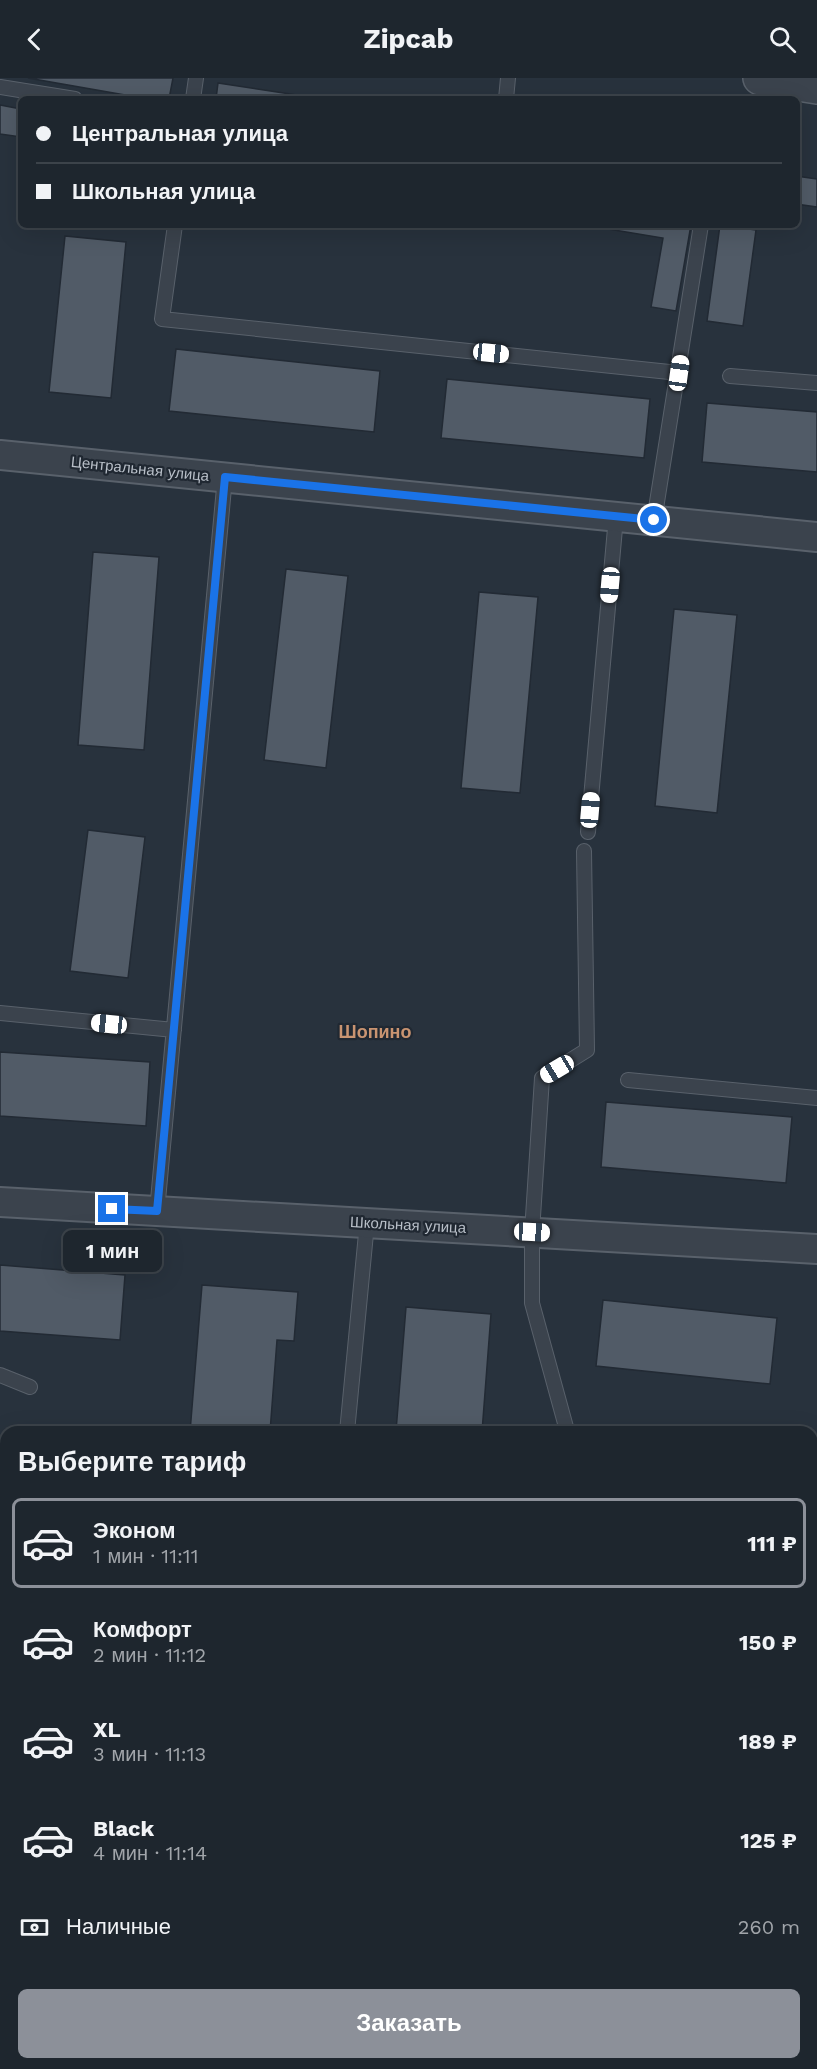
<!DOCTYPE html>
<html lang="ru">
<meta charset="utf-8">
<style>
:root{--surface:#1e262e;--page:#262e36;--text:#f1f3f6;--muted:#a1a5aa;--line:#3c434a;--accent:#8c9099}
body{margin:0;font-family:"Work Sans",sans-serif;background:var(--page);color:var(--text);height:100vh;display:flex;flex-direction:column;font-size:22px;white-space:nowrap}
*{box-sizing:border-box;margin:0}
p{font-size:20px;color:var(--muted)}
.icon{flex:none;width:33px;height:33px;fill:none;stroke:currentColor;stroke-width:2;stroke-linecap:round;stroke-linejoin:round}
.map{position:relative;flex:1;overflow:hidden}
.side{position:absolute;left:0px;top:1348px;width:818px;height:644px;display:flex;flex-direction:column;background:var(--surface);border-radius:18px 18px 0 0;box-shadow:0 6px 24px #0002,0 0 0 2px var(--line)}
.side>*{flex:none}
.top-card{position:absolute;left:18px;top:18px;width:782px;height:132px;border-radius:9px;box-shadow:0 6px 24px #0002,0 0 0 2px var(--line);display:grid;align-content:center;height:132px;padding:0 18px;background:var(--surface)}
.end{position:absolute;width:27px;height:27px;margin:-14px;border:8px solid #1a73e8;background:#fff;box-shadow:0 0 0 3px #fff}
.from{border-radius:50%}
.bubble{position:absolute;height:42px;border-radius:9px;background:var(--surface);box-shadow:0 6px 24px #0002,0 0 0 2px var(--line);font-size:20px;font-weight:700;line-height:42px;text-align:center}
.car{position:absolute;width:18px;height:36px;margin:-18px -9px;border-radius:8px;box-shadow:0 0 4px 2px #0007;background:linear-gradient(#fff 24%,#345 0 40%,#fff 0 76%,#345 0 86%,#fff 0)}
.top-card b{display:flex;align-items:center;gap:21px;height:57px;font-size:22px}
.top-card b+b{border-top:2px solid var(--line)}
.top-card i{width:15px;height:15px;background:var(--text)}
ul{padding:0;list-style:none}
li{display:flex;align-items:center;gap:18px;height:90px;margin:0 12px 9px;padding:0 6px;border:3px solid transparent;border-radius:9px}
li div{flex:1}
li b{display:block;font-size:22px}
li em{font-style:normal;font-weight:700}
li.current{border-color:var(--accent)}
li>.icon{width:54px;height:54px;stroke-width:1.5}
h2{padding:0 18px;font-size:27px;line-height:72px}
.pay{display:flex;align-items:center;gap:15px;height:66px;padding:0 18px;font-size:22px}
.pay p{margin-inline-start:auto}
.cta{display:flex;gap:12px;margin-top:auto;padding:12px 18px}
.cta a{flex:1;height:69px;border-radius:9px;background:var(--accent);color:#fff;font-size:24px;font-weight:700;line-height:69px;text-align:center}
header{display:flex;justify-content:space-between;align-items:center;height:78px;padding:0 18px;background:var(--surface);font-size:27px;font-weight:700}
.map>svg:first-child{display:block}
</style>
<header><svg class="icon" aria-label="back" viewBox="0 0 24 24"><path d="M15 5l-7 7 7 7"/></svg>Zipcab<svg class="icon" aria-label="search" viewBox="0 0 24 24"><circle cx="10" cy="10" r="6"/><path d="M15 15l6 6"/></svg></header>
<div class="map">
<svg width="817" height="1991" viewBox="0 0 817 1991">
<rect width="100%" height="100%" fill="#28323d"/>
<path fill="#515b67" stroke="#222a34" stroke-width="1.5" d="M28,0h145l-4,21h-21z
M218,5l105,16h-107z
M0,27l21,4v28l-21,-3z
M796,98l21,3v28l-21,-3z
M584,147h107l-15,86 -25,-4 12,-69z
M720,147l36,5 -13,96 -36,-5z
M65,158l61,6 -15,156 -62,-6z
M176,271l204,22 -6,61 -205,-21z
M447,301l203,20 -6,59 -203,-20z
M707,325l110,9v60l-115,-10z
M93,474l66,5 -15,193 -66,-5z
M286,491l62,7 -22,192 -62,-8z
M479,514l59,5 -18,196 -59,-5z
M674,531l63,6 -20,198 -62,-7z
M88,752l57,7 -17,141 -58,-7z
M0,974l150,10 -4,64 -146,-10z
M606,1024l186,15 -6,66 -185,-16z
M0,1187l125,10 -5,65 -120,-9z
M202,1207l96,7 -4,49 -17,-1 -7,92h-80z
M603,1222l174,18 -7,66 -174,-18z
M406,1229l85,7 -9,118 -86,-1z
M0,1379l6,1v51h-6z
M812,1729h5v61l-5,-1z
M663,1986h53v5h-19l-34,-3z"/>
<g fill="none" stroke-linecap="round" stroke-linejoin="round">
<defs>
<path id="service" d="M0,9l75,12
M193,21l3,-21
M506,21l2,-21
M175,147l-13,94 517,54
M730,298l87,7
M654,443l47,-296
M588,754l28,-315
M0,935l174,17
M628,1002l189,18
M157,1133l68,-734
M0,1297l30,12
M566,1349l-34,-124v-71l10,-154 45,-28 -3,-199
M347,1354l20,-209
M812,1696h5"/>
<path id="minor" d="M0,377l817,82
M0,1124l817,47
M0,1806h6
M812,1864h5"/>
<path id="tertiary" d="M760,0l57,9"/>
</defs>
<use href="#service" stroke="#59616b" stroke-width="16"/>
<use href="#minor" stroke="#59616b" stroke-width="32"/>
<use href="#tertiary" stroke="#59616b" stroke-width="36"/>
<path stroke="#4c5d5f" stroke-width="4" stroke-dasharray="4.5 4.5" stroke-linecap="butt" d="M786,1991l1,-5"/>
<use href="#service" stroke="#3b434d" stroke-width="14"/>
<use href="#minor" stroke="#3b434d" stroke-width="28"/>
<use href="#tertiary" stroke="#3b434d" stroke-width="33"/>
</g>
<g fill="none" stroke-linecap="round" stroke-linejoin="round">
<path stroke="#1a73e8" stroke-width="8" d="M112,1131l45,2 68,-734 429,43"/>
</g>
<g text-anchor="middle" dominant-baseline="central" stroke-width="4.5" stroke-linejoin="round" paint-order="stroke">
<g font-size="15" fill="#b8bfc8" stroke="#202832">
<text transform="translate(140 391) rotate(6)">Центральная улица</text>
<text transform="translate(408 1147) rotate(3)">Школьная улица</text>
</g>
<g font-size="18" font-weight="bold" fill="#c99471" stroke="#202832">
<text x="375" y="953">Шопино</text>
</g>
</g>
</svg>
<i class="end from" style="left:654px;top:442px"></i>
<i class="end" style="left:112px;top:1131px"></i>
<div class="bubble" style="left:63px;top:1152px;width:99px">1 мин</div>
<i class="car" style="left:491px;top:275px;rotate:96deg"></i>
<i class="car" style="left:679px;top:295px;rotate:8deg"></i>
<i class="car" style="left:610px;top:507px;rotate:185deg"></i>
<i class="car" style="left:590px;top:732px;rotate:5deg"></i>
<i class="car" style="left:109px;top:946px;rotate:276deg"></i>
<i class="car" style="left:557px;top:991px;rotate:239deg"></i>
<i class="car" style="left:532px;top:1154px;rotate:93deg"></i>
<div class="top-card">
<b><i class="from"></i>Центральная улица</b>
<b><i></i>Школьная улица</b>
</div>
<section class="side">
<h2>Выберите тариф</h2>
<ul>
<li class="current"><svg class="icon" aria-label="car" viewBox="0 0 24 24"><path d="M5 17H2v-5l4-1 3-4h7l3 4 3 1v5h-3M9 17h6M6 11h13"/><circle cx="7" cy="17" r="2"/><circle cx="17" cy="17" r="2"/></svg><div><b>Эконом</b><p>1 мин · 11:11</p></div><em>111 ₽</em></li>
<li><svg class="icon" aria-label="car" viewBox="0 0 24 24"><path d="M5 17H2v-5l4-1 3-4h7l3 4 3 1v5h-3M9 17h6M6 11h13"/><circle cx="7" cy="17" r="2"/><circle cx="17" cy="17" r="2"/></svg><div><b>Комфорт</b><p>2 мин · 11:12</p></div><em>150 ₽</em></li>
<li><svg class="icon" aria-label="car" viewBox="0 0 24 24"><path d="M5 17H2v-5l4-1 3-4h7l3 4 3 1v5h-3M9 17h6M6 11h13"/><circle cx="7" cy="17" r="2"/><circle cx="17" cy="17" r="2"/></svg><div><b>XL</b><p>3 мин · 11:13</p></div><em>189 ₽</em></li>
<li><svg class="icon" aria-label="car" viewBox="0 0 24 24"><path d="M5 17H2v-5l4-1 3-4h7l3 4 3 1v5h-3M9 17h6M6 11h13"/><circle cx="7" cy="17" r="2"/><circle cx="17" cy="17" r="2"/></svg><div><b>Black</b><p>4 мин · 11:14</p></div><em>125 ₽</em></li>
</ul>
<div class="pay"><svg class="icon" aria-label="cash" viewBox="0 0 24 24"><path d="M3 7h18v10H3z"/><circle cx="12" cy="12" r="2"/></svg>Наличные<p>260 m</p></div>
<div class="cta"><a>Заказать</a></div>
</section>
</div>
